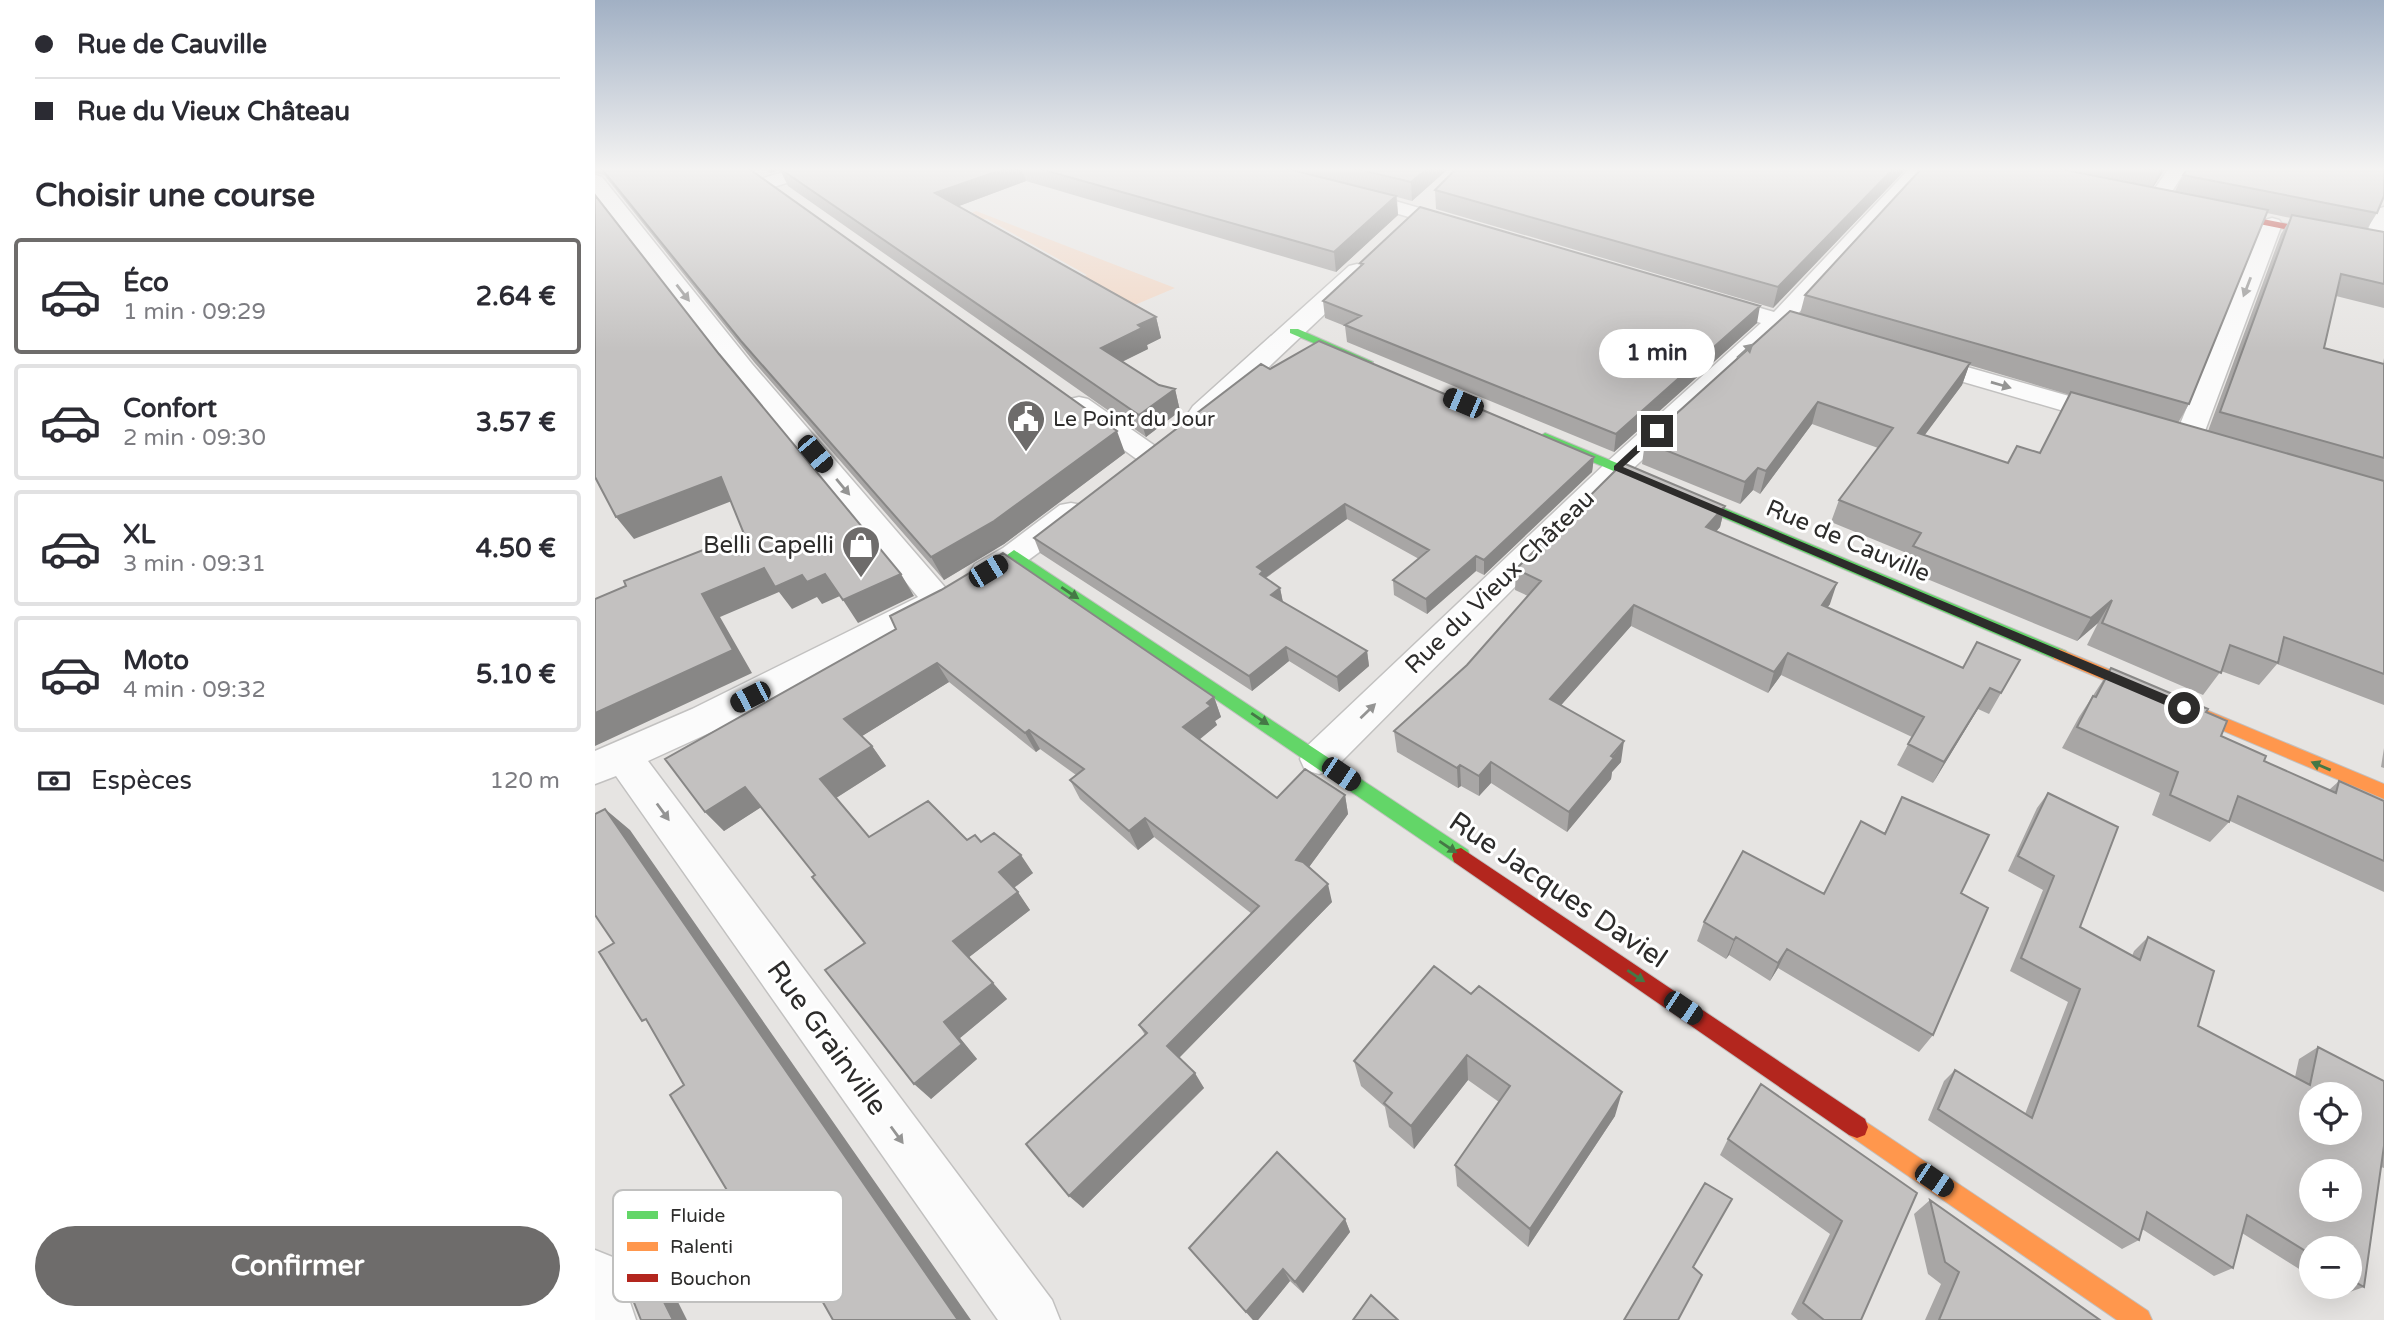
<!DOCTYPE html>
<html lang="fr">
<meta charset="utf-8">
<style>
:root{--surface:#fff;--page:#f2f2f3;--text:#2b2b33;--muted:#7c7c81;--line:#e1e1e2;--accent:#6e6c6b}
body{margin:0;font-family:"Varela Round",sans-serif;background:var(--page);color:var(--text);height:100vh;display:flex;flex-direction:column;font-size:26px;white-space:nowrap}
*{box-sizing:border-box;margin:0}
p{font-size:23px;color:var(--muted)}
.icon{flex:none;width:38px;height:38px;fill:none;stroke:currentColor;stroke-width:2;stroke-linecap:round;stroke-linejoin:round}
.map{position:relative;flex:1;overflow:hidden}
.drawer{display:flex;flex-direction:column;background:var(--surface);width:595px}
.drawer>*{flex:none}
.hud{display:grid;align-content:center;height:154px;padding:0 35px;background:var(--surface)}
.buttons{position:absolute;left:1704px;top:1082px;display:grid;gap:14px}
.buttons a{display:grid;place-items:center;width:63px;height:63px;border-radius:50%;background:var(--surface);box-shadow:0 7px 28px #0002;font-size:35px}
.end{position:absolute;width:32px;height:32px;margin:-16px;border:9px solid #2d2c2b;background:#fff;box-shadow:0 0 0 4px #fff}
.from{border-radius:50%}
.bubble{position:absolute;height:49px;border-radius:24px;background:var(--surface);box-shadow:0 7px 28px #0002;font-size:23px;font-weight:700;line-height:49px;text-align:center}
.car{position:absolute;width:21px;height:42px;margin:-21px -10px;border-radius:9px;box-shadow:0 0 5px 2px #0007;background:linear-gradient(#222 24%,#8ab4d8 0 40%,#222 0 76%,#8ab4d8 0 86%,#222 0)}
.hud b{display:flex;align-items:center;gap:24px;height:66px;font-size:26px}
.hud b+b{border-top:2px solid var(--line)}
.hud i{width:18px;height:18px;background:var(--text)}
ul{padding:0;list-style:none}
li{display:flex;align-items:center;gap:21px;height:116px;margin:0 14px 10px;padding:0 21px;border:4px solid var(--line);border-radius:7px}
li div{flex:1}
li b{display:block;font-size:26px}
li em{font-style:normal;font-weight:700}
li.selected{border-color:var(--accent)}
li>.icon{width:63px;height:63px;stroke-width:1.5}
h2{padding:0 35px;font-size:32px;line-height:84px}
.pay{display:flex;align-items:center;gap:18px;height:77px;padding:0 35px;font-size:26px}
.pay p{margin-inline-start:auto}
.cta{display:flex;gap:14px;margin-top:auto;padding:14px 35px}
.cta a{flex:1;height:80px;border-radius:42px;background:var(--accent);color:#fff;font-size:28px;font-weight:700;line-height:80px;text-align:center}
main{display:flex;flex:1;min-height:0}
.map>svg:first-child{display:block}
</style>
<main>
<section class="drawer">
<div class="hud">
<b><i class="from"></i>Rue de Cauville</b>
<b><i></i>Rue du Vieux Château</b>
</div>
<h2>Choisir une course</h2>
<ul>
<li class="selected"><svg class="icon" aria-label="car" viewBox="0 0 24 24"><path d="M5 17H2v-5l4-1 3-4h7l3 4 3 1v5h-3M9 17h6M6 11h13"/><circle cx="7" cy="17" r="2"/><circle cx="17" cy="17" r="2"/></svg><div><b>Éco</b><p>1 min · 09:29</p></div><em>2.64 €</em></li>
<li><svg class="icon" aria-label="car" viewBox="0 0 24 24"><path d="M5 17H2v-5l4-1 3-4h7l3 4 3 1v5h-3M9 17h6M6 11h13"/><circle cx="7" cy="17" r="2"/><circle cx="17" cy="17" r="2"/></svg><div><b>Confort</b><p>2 min · 09:30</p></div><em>3.57 €</em></li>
<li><svg class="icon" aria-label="car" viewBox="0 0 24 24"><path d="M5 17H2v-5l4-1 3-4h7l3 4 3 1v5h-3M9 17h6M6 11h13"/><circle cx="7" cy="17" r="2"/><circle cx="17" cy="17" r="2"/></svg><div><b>XL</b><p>3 min · 09:31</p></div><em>4.50 €</em></li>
<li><svg class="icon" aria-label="car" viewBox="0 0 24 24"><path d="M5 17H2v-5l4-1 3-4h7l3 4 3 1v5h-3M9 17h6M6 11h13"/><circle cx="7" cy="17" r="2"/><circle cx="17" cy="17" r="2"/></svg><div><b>Moto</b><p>4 min · 09:32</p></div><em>5.10 €</em></li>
</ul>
<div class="pay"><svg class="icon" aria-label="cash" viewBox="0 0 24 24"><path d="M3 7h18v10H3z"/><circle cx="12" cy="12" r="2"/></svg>Espèces<p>120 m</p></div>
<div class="cta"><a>Confirmer</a></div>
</section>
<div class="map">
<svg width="1789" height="1320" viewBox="0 0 1789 1320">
<rect width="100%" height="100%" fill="#e6e4e2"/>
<path fill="#f1d6c4" d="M381,211l199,77 -95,40 -15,-44 22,-9 -100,-56 -31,1z"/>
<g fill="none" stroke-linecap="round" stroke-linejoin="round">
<defs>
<path id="street" d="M202,168h27l-2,4 -55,17 -10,-6 3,-4z
M1315,168h19l-135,150 38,11 3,5 -3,5 -9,2 -40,-11 -156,144 -294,296 -14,4 -14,-4 -5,-11 5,-11 302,-286 154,-139 -57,-17 -4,-5 4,-5 8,-2 62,18z
M1574,168h18l-23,36h-14l-3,-4z
M0,175l7,2 150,187 204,236 -9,11 -229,118 -70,32 404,539 8,20h-62l-382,-544 -21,8v-33l97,-42 226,-112 -184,-223 -139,-180z
M755,188l118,34 3,4 -3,4 -7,2 -118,-34 -3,-4 3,-4z
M1789,207v38l-10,5 -8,-1 -3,-5 11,-31 3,-4z
M1677,218l7,2 3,4 -80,215 -4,6 -10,2 -10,-2 -4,-6 88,-215 3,-4z
M762,264l8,2 3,5 -3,5 -129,122 -25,20 -9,2 -9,-2 -4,-6 4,-6 156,-140z
M1326,354l201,57 3,6 -3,6 -10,2 -200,-58 -4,-5 4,-5z
M484,397l9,2 70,49 4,6 -4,6 -10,2 -10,-2 -68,-49 -4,-6 4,-6z
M476,503l11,2 4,7 -4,7c-18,13 -77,64 -97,64 -3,-1 -7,-2 -10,-3l-5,-8 5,-8 28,-16 57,-43z
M0,1250l20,8 21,62h-41z"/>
<path id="fast" d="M695,329h8l75,33 -10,2 -73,-31z
M950,433l521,218 2,4 -8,6 -6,-2 -513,-219 -2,-3z
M419,550l454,300 2,6 -2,6 -7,2 -7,-2 -445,-304 -2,-3z"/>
<path id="slow" d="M1465,649l324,135v15l-330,-140 -2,-4z
M1262,1116l291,195 4,9h-35l-268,-185 -3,-8 3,-8z"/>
<path id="jam" d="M1617,209l172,34v6l-175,-35 -2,-2z
M866,848l404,271 3,8 -3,8 -8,3 -8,-3 -395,-273 -2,-6 2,-6z"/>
</defs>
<use href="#street" stroke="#c2c1c0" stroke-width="3"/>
<use href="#fast" stroke="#c2c1c0" stroke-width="2"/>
<use href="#slow" stroke="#c2c1c0" stroke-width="2"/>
<use href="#jam" stroke="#c2c1c0" stroke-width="2"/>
<use href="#street" fill="#fbfbfb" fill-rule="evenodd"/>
<use href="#fast" fill="#63d668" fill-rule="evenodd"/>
<use href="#slow" fill="#ff974d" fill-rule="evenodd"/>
<use href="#jam" fill="#b3261e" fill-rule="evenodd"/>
</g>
<path fill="#a8a6a5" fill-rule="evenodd" d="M0,168h153l377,285 -121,91 -60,36 -190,-218 -150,-187 -9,-2z
M167,168h687l-37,33 -15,-4 1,18 -62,57 -310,-91 -67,25 197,111 5,21 -14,7 1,4 -26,13 37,23 16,4 5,22 -34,26 -358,-251 -8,-16 -10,3z
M1312,168l-134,140 -337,-99 -1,-19z
M1327,168h244l-13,19 22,4 8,-16 197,31 -3,7 -10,16 17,3v76l-48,-12 -12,52 59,16 1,-6v347l-107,-41 -18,21 -38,-14 -18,24 -116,-50 11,-22 -21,18 -174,-72 6,-15 -78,-32 8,-22 39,-52 -66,-24 -52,70 -7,-4 -13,14 -98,-40 3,-22 155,-128 5,-19zM1672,213l24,5 -10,16 -73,197 -30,-8 11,-19zM1374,365l101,30 -30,58 -32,10 -84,-28 38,-50z
M765,263l397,60 -143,129 -267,-110 -2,-16 -20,-8 -2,-17 38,-34z
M675,369l324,88 -2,15 -108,103 -8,-4 -49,43 -33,-19 -1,-15 26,-21 -72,-40 -81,59 14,10 3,14 84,49 2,15 -30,26 -50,-31 -37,30 -212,-138 -6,-15z
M1130,506l-5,21 -4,4 114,73 -3,4 136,60 57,-8 -31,54 -11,-5 -45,74 -36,-18 15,-28 -131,-62 -13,18 -137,-67 -70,79 60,57 -9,10 -1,7 -44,53 -76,-49 -12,13 -18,-10 -3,2 -61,-36 -3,-21 73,-66 61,-69 -13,-6 1,-21z
M301,629l318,68 7,20 -6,4 2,4 -18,15 78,58 68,-3 3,19 -39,53 23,35 -153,156 25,30 -121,120 62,-173 -6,-10 113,-111 -98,-77 -16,13 -58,-51 -10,-19 6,-5 -36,-26 -4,3 -87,-70 -87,54 10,10 14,20 -50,32 33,39 98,3 14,2 52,31 -19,15 16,22 -61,47 24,26 14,16 -47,39 17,21 -46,40 -66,-156 -50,-68 -54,-68 -37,24 -19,-19z
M1516,668l95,44 15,24 43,25 65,29 10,-9 45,20v91l-154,-71 -20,21 -58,-27 8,-22 -98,-45 17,-31z
M1789,748v20l-3,-1z
M1453,793l32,134 52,29 2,-5 14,-14 50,89 97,51 4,-18 19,-12 66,34v87l-3,-1 -69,81v29l-70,-44 -9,35 -19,8 -72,-47 -3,11 -17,9 -194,-129 16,-39 11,-11 70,44 43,-112 -58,-31 33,-81 -35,-19 29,-63z
M1307,797l59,96 -28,142 -14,17 -141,-84 -8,13 -41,-26 -3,4 -29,-18 7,-19 120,-28 60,-60z
M839,966l181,150 -87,131 -71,-61 -2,-21 44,-63 -31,-22 -54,69 -25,-22 -4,-20 -24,-21 -7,-25z
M1133,1139l189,54 -56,127h-63l-7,-6 39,-80 -110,-79z
M1335,1200l170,120h-175l16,-36 -13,-10 -14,-60z
M750,1219l5,13 -47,61 -13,-12 -32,39h-5l-64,-72z
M1755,1279l14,8 -23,8 -14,-9h23z"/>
<path fill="#888786" d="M173,168h11l1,2 -10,3z
M412,168h15l4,13 -83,31 -8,-19z
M833,168h21l-37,33 -1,-19z
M1299,168h13l-134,140 5,-21z
M1567,168h4l-15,22 9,-19z
M801,196l2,19 -62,57 -2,-20z
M1165,306l-3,17 -143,129 2,-18z
M561,317l5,21 -14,7 1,4 -41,20 -6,-21 37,-23z
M1375,363l-8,22 -52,70 8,-22z
M580,389l5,22 -34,26 -7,-22z
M1223,402l-6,22 -52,70 6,-23z
M522,431l8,22 -121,91 -60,36 -13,-23z
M999,457l-2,15 -108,103v-15z
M1163,468l-5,22 -13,14 5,-22z
M126,477l16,22 -103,40 -18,-22z
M750,504l2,15 -82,59 2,8 -10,-19z
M1130,506l-5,21 -18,21 4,-21z
M881,556v15l-49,43 -1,-15z
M169,568l38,7 23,-1 15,22 -18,8 -5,-7 -25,12 -13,-17 -59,25 32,56 -157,73v-33l107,-119z
M306,574l13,22 -56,27 -15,-23z
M1242,583l-7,21 -16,22 8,-21z
M685,588l3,15 -12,-8z
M1517,600l-14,23 -21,18 14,-23z
M1039,605l-3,21 -83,94 2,-21z
M691,647l3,14 -37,30 -3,-15z
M772,651l2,15 -30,26 -2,-15z
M1193,653l-7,22 -13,18 6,-21z
M342,663l12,19 -90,56 -15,-19z
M1395,688l-12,21 -45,74 11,-21z
M619,697l7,20 -6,4 2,4 -27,22 -7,-20 24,-24z
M434,730l11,19 -4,3 -11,-19z
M1029,741l-3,21 -9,10 -1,7 -44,53 2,-20z
M277,746l14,20 -50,32 -16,-19z
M896,762v21l-12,13v-20z
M865,765l1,21 -3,2 -1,-20z
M150,787l18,19 -39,25 -19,-19z
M750,795l3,19 -47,64 -5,-18z
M10,809l25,21 341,490h-13z
M550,818l9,19 -16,13 -9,-19z
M426,855l12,18 -22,17 -12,-18z
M733,884l4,18 -156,159 -9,-15z
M423,892l12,18 -62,48 -15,-17z
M1141,937l-7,18 -3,4 8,-19z
M1192,949l-9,19 -8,13 8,-18z
M398,983l14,16 -47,39 17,21 -46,40 -17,-15 30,-62z
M872,1055l1,25 -54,69 -3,-23z
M600,1073l9,15 -121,120 -14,-12z
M1027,1092l-7,24 -87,131 2,-18z
M750,1219l5,13 -47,61 -8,-11z
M184,1225l26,13 -20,17 -27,-13z
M688,1269l7,12 -32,39h-5l-7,-8z
M58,1280l17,6 17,34h-14z"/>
<path fill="#c3c1c0" stroke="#888786" stroke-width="2" fill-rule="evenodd" d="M6,168h147l369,263 -123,90 -63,36 -190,-216z
M184,168h228l-72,25 221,124 -18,8 4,3 -41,20 58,37 16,4 -36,26z
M442,168h247l112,28 -62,56z
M757,168h76l-17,14z
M862,168h437l-116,119 -343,-97z
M1327,168h133l213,42 -79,194 -384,-109z
M1548,168h19l-2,3z
M1593,168h196v28l-7,17 -194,-38z
M0,195l124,159 182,220 -58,26 -18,-26 -18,8 -5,-7 -27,12 -11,-19 -62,26 31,56 -138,63v-114l31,-13 -2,-5 120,-47 -23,-57 -105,40 -21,-40z
M825,207l340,99 -144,128 -271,-109 16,-9 -38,-15 40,-37 -3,-1z
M1697,215l92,17v52l-43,-10 -17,74 60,16v94l-164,-46z
M1195,311l180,52 -52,70 90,30 9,-17 23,7 31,-61 313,89v193l-100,-37 -6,26 -48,-18 -9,28 -119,-50 10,-23 -21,18 -178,-72 8,-13 -82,-33 54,-72 -75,-26 -52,69 -8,-3 -13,14 -100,-40z
M724,341l275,116 -110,103 -8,-4 -50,43 -33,-19 36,-30 -84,-46 -88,63 6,4 -3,3 20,14 -9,7 96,56 -30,26 -51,-30 -37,29 -215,-138 227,-174 9,5z
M1028,463l102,43 -19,21 131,56 -15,22 141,63 14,-26 43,18 -19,33 -11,-5 -46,74 -36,-18 16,-27 -136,-64 -14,19 -140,-67 -84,94 74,42 -13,15 3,2 -45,54 -78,-50 -12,14 -19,-11 -3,3 -63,-37 73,-66 74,-84 -25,-12z
M408,553l211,144 -7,6 4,3 -28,21 94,71 28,-29 40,26 -49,65 7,2 25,22 -161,162 28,27 -126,123 -43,-52 121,-111 -8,-8 120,-119 -114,-88 -16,13 -59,-51 14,-11 -55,-39 -4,3 -88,-70 -93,56 28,27 -52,33 49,58 59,-36 39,39 8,-5 6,7 13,-9 27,22 -22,17 19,20 -65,49 40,42 -49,39 18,22 -48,40 -89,-114 40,-27 -53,-66 3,-2 -70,-88 -40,25 -40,-53 231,-130 -6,-13 51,-26z
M1516,668l97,41 -2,3 21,9 -6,15 45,20 -2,5 72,32 3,-12 45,20v60l-146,-65 -9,26 -59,-27 8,-23 -101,-45 16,-31 3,1z
M1453,793l70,34 -38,100 60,33 8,-23 66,34 -16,55 112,59 8,-38 66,34v65l-20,141 -14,-8v-31h-38v7l-65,-40 -14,53 -86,-56 -8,28 -201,-131 17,-39 77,48 48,-129 -59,-31 33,-82 -36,-20zM1717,1094h38v38h-38zM1717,1171h38v38h-38z
M1307,797l87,38 -28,58 27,15 -55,127 -146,-86 -9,14 -42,-26 -2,3 -30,-18 39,-71 81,43 37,-73 24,13z
M10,809l353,511h-125l-54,-95 -21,17 -88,-147 14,-10 -38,-66 -4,2 -43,-69 15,-9 -19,-28v-101z
M839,966l37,28 8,-8 143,106 -92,137 -75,-64 55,-79 -43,-31 -56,71 -27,-23 8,-10 -38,-32z
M1166,1084l156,109 -56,127h-37l-21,-17 39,-82 -114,-82z
M682,1152l68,67 -50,63 -12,-13 -37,43 -57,-64z
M1110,1183l27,16 -39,68 9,8 -24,45h-54z
M1335,1200l170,120h-161l20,-48 -14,-10z
M58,1280l20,40h-32l-12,-30z
M776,1295l27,25h-45z"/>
<defs><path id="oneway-solid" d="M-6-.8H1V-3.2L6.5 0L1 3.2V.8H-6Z" transform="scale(1.75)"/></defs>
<g fill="#949493">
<use href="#oneway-solid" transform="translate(1652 287) rotate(111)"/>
<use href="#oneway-solid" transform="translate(88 293) rotate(52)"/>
<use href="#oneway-solid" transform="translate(1150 351) rotate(-42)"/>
<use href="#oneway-solid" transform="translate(1406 385) rotate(16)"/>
<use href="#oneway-solid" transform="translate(248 487) rotate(50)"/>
<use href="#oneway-solid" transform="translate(773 711) rotate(-44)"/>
<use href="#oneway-solid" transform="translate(68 812) rotate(54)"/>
<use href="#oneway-solid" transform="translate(302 1135) rotate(54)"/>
</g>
<g fill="#457846">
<use href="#oneway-solid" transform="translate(475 593) rotate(34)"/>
<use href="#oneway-solid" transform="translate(665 719) rotate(34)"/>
<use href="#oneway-solid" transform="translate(1726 766) rotate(-157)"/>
<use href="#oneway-solid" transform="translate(853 847) rotate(34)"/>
<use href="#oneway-solid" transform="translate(1041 976) rotate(34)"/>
</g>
<linearGradient id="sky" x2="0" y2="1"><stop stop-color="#a1b0c4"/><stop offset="0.48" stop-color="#f4f3f2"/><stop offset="1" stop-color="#f4f3f2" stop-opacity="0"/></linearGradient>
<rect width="1789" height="352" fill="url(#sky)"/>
<path fill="#2d2c2b" d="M1059,429l8,2 -39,36 565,237 2,4 -2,3h-9l-565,-241v-4z"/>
<defs>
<symbol id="civic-pin" viewBox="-11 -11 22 30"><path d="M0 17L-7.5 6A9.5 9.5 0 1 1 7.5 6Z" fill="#6e6c6b" stroke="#fff"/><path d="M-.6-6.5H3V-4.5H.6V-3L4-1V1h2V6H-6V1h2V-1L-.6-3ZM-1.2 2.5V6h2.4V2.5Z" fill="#fff"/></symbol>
<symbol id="shop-pin" viewBox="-11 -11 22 30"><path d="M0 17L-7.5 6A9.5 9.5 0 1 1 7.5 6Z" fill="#6e6c6b" stroke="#fff"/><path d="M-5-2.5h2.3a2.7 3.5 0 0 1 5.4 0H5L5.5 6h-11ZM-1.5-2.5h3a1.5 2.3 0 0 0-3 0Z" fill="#fff"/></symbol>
</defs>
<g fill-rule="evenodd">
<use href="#civic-pin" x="409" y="397" width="44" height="60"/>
<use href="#shop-pin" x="244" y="523" width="44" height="60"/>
</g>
<g text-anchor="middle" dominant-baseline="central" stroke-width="6" stroke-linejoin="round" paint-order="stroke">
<g font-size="21" fill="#2d2c2b" stroke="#fff" text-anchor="start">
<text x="458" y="419">Le Point du Jour</text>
</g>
<g font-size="24" fill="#2d2c2b" stroke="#fff">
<text transform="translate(1253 541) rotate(23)">Rue de Cauville</text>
<text transform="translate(905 582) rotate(-44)">Rue du Vieux Château</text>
</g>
<g font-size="24" fill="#2d2c2b" stroke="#fff" text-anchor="end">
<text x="239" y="545">Belli Capelli</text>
</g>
<g font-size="28" fill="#2d2c2b" stroke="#fff">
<text transform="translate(963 890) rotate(34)">Rue Jacques Daviel</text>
<text transform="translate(232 1038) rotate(54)">Rue Grainville</text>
</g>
</g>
<rect x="18" y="1190" width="230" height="112" rx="10" fill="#fff" stroke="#c0c0bf" stroke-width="2"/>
<rect x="32" y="1211" width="31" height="8" fill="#63d668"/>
<rect x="32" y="1242" width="31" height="9" fill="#ff974d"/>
<rect x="32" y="1274" width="31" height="8" fill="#b3261e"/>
<g font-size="19" fill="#2d2c2b">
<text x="75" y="1222">Fluide</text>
<text x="75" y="1253">Ralenti</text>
<text x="75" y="1285">Bouchon</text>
</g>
</svg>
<div class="buttons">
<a><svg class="icon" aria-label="locate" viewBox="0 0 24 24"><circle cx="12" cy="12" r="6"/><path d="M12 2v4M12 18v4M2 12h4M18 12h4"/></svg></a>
<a>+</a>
<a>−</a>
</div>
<i class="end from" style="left:1589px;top:708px"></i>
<i class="end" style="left:1062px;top:431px"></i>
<div class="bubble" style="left:1004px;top:329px;width:116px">1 min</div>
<i class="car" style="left:868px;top:403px;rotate:293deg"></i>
<i class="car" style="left:220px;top:454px;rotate:140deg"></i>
<i class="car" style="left:393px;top:571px;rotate:59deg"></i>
<i class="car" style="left:155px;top:697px;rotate:243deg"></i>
<i class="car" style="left:746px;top:774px;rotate:124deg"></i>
<i class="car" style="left:1088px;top:1008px;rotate:124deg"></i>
<i class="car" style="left:1339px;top:1180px;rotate:124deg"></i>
</div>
</main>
